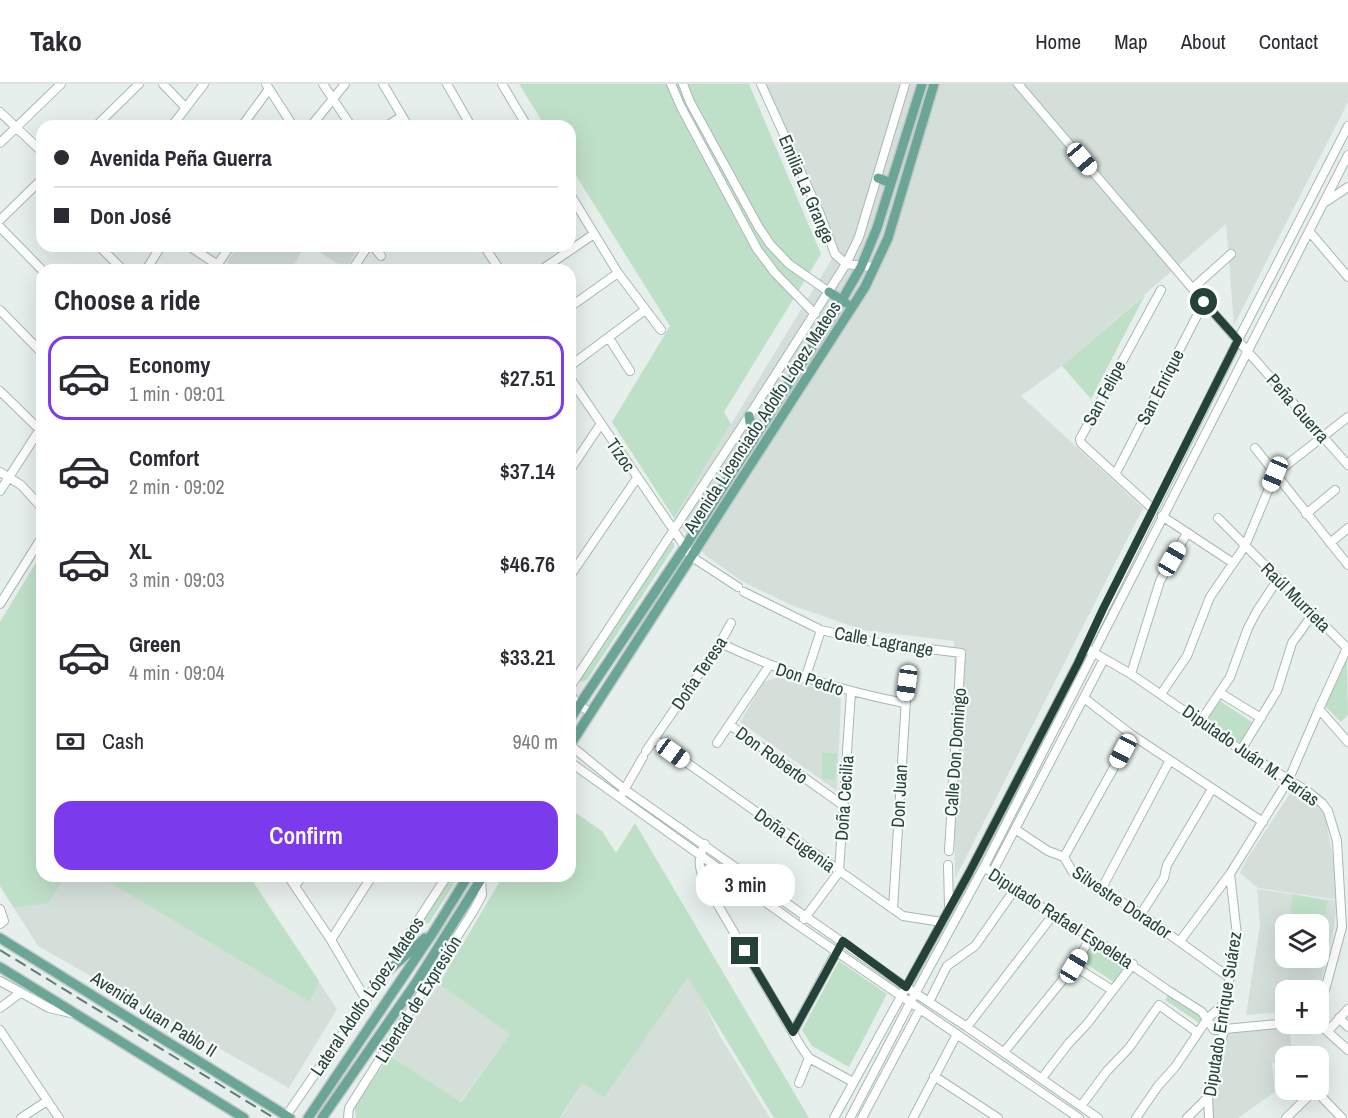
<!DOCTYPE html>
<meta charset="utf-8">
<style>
:root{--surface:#fff;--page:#f2f2f3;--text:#2b2b33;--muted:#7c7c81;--line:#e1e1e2;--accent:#7c3aed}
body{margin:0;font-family:"Archivo Narrow",sans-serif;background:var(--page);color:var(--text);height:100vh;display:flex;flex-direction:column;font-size:22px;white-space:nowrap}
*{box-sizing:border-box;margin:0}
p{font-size:20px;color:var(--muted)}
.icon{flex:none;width:33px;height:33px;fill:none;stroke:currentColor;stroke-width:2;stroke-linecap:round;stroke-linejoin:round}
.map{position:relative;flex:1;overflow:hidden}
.sheet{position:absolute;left:36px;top:180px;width:540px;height:618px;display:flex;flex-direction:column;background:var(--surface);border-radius:18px;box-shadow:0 6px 24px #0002}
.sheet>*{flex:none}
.top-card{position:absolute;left:36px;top:36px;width:540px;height:132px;border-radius:18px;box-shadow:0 6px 24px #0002;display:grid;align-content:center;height:132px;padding:0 18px;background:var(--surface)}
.controls{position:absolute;left:1275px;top:830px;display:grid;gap:12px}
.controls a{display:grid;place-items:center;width:54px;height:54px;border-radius:12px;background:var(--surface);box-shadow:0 6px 24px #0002;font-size:30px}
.end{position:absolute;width:27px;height:27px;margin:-14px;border:8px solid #24423a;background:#fff;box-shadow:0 0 0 3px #fff}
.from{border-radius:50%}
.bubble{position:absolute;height:42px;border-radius:18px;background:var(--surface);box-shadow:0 6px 24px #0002;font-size:20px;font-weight:600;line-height:42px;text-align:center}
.car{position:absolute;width:18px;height:36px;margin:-18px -9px;border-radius:8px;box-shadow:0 0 4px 2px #0007;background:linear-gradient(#fff 24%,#345 0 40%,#fff 0 76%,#345 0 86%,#fff 0)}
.top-card b{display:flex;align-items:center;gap:21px;height:57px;font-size:22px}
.top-card b+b{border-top:2px solid var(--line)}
.top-card i{width:15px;height:15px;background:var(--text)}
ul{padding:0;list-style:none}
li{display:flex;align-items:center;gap:18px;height:84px;margin:0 12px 9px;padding:0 6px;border:3px solid transparent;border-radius:18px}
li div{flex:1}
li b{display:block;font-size:22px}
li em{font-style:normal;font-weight:600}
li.on{border-color:var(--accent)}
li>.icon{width:54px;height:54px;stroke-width:1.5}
h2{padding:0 18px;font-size:27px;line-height:72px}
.pay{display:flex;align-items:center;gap:15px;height:66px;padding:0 18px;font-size:22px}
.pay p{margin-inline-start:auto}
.cta{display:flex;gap:12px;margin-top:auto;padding:12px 18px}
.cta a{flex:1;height:69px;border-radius:18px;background:var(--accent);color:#fff;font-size:24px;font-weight:600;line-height:69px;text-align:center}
header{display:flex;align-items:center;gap:36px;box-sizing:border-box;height:84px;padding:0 30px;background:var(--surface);border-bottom:2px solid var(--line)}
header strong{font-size:28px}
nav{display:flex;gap:33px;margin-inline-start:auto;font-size:21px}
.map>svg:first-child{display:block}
</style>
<header>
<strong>Tako</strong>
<nav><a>Home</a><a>Map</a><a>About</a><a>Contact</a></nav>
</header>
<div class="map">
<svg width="1348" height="1034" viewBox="0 0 1348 1034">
<rect width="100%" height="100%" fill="#e6efeb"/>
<path fill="#d4dfda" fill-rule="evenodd" d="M758,0h590v18l-114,223 -8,-101 -164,142 -41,30 122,112 -188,371 -1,-238 -91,-11 -72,-25 -48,-23 -38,-27 -31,-37 159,-261z
M238,162h67l-14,24h-52l-12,-8z
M310,162h49l-13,23z
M39,474l3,6v312h207l88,133 -48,79 -251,-142 -38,-60v-264z
M779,593l60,18 2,4 -4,92 -97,-69 24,-40z
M1291,708l23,7 10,12 12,62 2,27 -80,-12 -18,-15 7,-14z
M1257,805l80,12 -3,26 -15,64 -33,-1 -1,22 -39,3 14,-90zM1286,840h32v33h-32z
M688,892l14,23 19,39 49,80h-209l21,-35 22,15z
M439,900l72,49 -51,69 -70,-46z
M1289,943l4,29h-7l-1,4 -13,3 3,29 -37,26h-25v-28l13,-57z"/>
<path fill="#bfe0c8" d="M519,0h230l72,170 -97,158 7,12 -57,94 -62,-96 58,-96 -100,-160v-40h-25z
M1145,211l-54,104 -29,-33z
M668,457l6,2v4l-87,133 -6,2 -1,-7z
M39,474l3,6v312h24l-18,27 -34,5 -14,-22v-264z
M1347,571l1,60 -7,7 -17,-17z
M1217,615l35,23 -12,21 -36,-24z
M822,669h15l-2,27 -13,-1z
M570,725l32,22 14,22 19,-30 174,295h-35l-86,-141 -84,121 -22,-15 -22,35h-204l-2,-13 36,-49 71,46 49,-68 -71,-50 64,-108h67z
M99,792h150l70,105 -9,21z
M449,792h10l-30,47 -13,3z
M1293,810l35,7 -4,19 -34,-6z
M1093,855l36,25 -14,19 -36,-24z
M839,877l48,33 -38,73 -37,-21 -10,-16z
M1169,910l36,24 -4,6 -36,-24z"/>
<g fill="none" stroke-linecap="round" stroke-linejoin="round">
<defs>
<path id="minor" d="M163,0l22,23
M266,0l27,42
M323,0l28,42
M383,0l25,42
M447,0l24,42
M502,0l25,42
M671,0l10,23 76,142 18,24 40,41
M683,0l7,18 68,124 12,18 19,20 40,28
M761,0l59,130 15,40 11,10 28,3
M1018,0l186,218 144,163
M0,28l42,40
M96,42l43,-42
M172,42l32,-42
M242,42l27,-37
M311,42l34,-42
M387,42l15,-10
M0,59l61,-59
M570,110l48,79 43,57
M1324,119l24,-16
M0,136l42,-41
M0,143l42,43
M1309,147l39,46
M99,162l24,24
M189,162l36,24
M373,162l8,10
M484,162l16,24
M146,186l15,-24
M214,186l16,-24
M352,186l16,-24
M541,186l53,-36
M1193,204l38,-34
M570,223l48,-34
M0,226l42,43
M609,254l21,33
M570,282l75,-56
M570,294l122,179 46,30
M0,307l40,39
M1255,364l93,117
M570,386l30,-45
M0,388l21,13 21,23
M1116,389l88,-171
M0,407l42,-65
M1153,425l-72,-66 -1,-4 81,-149
M1306,430l29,-24
M1162,432l71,47
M1218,434l130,131
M1330,459l18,-15
M570,492l67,-98
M744,508l77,38 52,12 88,11 -12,198
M0,520l42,-67
M720,559c64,30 115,46 184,60
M1089,566l42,24 110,76 66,41 15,12 6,8 9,30 5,86 -24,89
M1131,590l29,-93 27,-48
M805,595l16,-49
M570,603l179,-271 97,-152 13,-27 46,-153
M570,609l5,9 16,11
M1220,609l41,25
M1161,610l26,-38 23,-59 35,-51 30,-72 73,-57
M1084,614l48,37 131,87
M1319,625l29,33
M1200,638l30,-45 18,-49 9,-17 21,-32
M730,641l114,81
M655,656l248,176 39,6
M717,659l52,-77
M570,661l54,44 282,198 61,40 131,91
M1241,666l36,-59 15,-48 21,-29
M646,667l74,-108 11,-20
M570,678l229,164 280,192
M623,708l20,-35
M1015,745l33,22 16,6 8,14 69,43 89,64
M705,760c-8,14 -6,25 0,39l95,162 9,13 44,24
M1064,773l68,-122
M948,781l1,42
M984,783l69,48 38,22 78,54 33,21 12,18 75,-7
M992,789l112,-214
M288,792l43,64 35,60
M295,802l7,-10
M1102,804l68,-128
M0,825l4,12 -4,3
M893,825l14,-226
M1141,830l23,-36 3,-13 45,-76
M804,835l35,-47 12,-180
M331,856l41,-64
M1180,857l50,-67 59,-95 30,-70 28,-61
M1074,882l38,24
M0,897l49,27 26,6
M929,918l18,-36 28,-20 40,-57
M0,924l20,-15
M1339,934l9,9
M1318,939l30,27
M967,943l86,-112
M0,946l59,88
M1328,947l20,-22
M793,948l45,-83
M1004,968l70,-86 17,-29
M934,992l64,42
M1042,994l27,-35 18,-19 46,-60
M799,999l10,-25
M1081,1022l26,-35 22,-23 30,-43 39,28
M286,1032l80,-116 81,-124
M21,1034l26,-17
M348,1034l1,-10 125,-198 8,-15 -1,-16
M834,1034l135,-245 109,-210 160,-323 110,-214
M850,1034l60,-115 74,-136 364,-712
M862,1034l58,-109
M913,1034l44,-84
M1136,1034l22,-32 17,-19 33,-49 17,-15
M1187,1034l21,-21
M1209,1034l-1,-21 16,-67 1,-27 12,-68 -7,-61
M1286,1034l29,-28 27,28"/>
<path id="major" d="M878,94l13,5
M829,208l17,11
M749,332l4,25
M570,635l115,-172 157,-247 19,-33 16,-39 45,-144
M570,661l295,-458 23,-49 46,-154
M0,854l290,180
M0,883l244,151
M383,891l42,-37
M308,1034l126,-187 34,-55
M322,1034l95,-137 66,-105"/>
</defs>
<use href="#minor" stroke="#a8b8b2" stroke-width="10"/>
<use href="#major" stroke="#c2cac8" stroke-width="12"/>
<use href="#minor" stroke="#fff" stroke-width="8"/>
<use href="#major" stroke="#6aa596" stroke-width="9"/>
<path stroke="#5f7d75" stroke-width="2" stroke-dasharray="12 6" stroke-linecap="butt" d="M0,866l274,168"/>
</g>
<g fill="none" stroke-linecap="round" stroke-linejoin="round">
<path stroke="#24423a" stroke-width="8" d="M745,867l48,81 50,-91 63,46 63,-114 109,-210 25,-54 135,-269 -34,-38"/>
</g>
<g text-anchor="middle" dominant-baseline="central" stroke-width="4.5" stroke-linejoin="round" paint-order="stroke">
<g font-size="18" fill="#24423a" stroke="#f7fbf9">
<text transform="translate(807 105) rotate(67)">Emilia La Grange</text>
<text transform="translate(1160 303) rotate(-63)">San Enrique</text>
<text transform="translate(1104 309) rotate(-62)">San Felipe</text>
<text transform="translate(1298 324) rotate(49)">Peña Guerra</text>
<text transform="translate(762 333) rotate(-57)">Avenida Licenciado Adolfo López Mateos</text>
<text transform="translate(621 371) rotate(55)">Tízoc</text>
<text transform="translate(1296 513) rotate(45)">Raúl Murrieta</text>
<text transform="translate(884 557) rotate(10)">Calle Lagrange</text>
<text transform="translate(699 589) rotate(-56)">Doña Teresa</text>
<text transform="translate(810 595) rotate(18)">Don Pedro</text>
<text transform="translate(955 668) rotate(-86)">Calle Don Domingo</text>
<text transform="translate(772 671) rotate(36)">Don Roberto</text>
<text transform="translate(1251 671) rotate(35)">Diputado Juán M. Farías</text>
<text transform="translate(899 712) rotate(-87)">Don Juan</text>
<text transform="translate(844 714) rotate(-86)">Doña Cecilia</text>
<text transform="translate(795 756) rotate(36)">Doña Eugenia</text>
<text transform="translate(1122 818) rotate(34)">Silvestre Dorador</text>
<text transform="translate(1061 834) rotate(33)">Diputado Rafael Espeleta</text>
<text transform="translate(367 912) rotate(-56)">Lateral Adolfo López Mateos</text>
<text transform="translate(418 915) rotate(-58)">Libertad de Expresión</text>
<text transform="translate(154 930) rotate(32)">Avenida Juan Pablo II</text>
<text transform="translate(1222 930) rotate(-81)">Diputado Enrique Suárez</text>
</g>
</g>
</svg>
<div class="controls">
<a><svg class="icon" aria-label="layers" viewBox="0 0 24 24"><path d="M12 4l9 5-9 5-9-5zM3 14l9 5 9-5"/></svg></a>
<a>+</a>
<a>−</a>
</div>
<i class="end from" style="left:1204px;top:218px"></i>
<i class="end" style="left:745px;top:867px"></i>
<div class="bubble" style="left:696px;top:780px;width:99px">3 min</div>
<i class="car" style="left:1082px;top:75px;rotate:140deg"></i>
<i class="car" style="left:1275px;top:390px;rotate:203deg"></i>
<i class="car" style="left:1172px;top:475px;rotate:30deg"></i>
<i class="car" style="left:907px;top:599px;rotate:188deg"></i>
<i class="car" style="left:1123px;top:667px;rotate:208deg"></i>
<i class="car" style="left:673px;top:669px;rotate:126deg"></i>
<i class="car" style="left:1074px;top:882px;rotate:31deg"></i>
<div class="top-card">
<b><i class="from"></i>Avenida Peña Guerra</b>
<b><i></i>Don José</b>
</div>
<section class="sheet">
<h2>Choose a ride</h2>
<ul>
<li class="on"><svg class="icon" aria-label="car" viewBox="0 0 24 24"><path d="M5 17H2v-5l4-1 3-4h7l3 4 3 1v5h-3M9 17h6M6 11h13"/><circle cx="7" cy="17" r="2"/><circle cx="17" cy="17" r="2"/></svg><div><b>Economy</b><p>1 min · 09:01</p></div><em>$27.51</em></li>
<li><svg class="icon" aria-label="car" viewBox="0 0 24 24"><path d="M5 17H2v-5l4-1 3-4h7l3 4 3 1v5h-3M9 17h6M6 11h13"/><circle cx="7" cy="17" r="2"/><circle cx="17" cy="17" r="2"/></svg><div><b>Comfort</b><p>2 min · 09:02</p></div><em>$37.14</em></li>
<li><svg class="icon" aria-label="car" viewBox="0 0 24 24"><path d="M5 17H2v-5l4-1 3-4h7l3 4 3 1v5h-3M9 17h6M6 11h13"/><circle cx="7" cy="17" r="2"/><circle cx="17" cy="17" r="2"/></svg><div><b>XL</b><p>3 min · 09:03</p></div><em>$46.76</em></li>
<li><svg class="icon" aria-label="car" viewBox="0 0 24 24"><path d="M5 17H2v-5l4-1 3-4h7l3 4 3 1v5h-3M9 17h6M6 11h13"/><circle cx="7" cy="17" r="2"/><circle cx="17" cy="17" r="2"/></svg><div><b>Green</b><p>4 min · 09:04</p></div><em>$33.21</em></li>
</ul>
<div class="pay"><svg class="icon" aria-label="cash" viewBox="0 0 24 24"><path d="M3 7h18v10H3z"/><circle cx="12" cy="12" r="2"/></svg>Cash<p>940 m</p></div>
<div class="cta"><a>Confirm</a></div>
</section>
</div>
